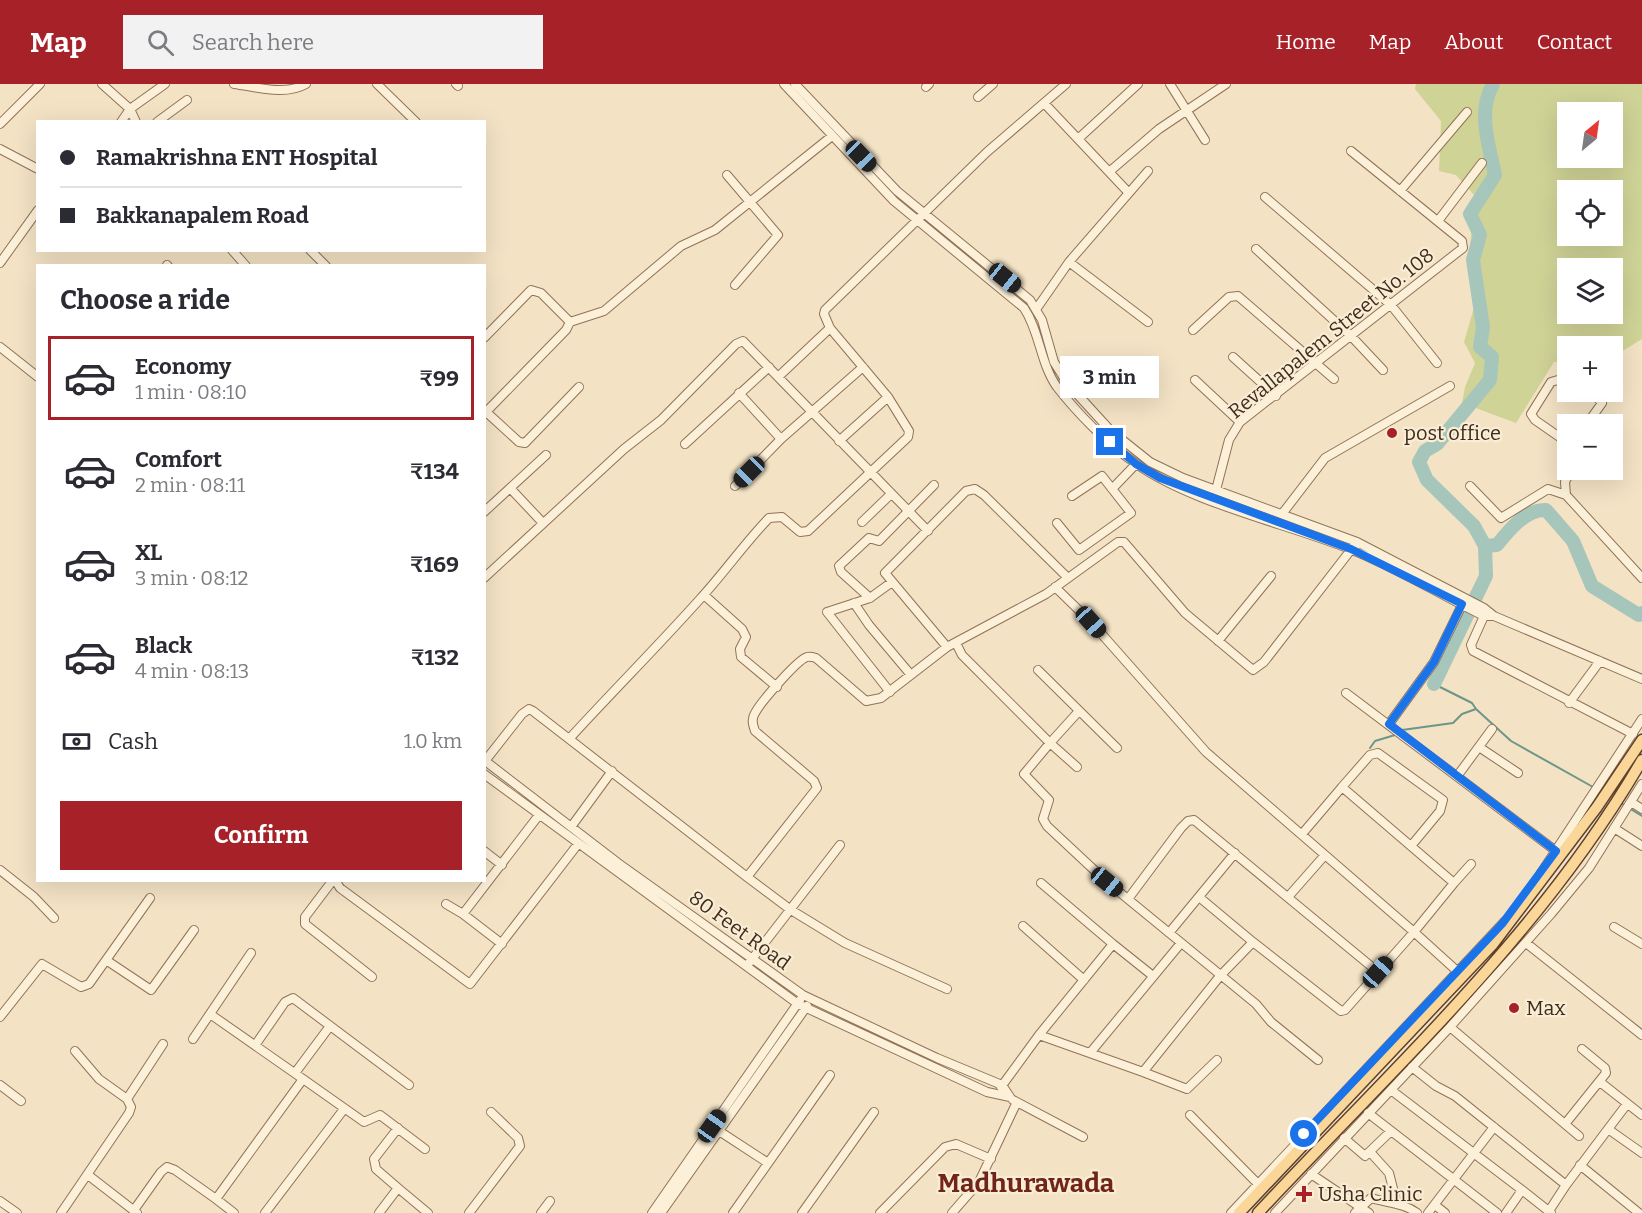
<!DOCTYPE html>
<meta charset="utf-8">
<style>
:root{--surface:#fff;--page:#f2f2f3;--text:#2b2b33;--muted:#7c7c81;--line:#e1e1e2;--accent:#a72129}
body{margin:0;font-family:Bitter,serif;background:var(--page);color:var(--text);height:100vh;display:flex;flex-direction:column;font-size:22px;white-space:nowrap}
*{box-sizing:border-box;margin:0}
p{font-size:20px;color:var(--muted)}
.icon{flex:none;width:33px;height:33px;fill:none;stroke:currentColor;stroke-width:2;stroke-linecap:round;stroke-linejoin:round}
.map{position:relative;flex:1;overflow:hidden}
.details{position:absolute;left:36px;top:180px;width:450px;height:618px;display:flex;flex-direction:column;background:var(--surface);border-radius:0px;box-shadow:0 6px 24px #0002}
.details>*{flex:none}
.guide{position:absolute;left:36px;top:36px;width:450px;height:132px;border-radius:0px;box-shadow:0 6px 24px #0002;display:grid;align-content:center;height:132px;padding:0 24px;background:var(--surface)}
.needle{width:39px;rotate:29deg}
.controls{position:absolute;left:1557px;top:18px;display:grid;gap:12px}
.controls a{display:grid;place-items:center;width:66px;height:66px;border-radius:0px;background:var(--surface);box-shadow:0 6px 24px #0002;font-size:30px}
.end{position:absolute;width:27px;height:27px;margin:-14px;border:8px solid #1a73e8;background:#fff;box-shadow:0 0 0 3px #fff}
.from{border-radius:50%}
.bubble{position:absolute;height:42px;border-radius:0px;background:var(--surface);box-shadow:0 6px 24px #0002;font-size:20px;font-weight:700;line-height:42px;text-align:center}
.car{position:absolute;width:18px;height:36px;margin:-18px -9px;border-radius:8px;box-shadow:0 0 4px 2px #0007;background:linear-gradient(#222 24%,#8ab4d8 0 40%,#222 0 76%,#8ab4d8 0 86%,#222 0)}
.guide b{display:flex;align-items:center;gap:21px;height:57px;font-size:22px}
.guide b+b{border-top:2px solid var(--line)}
.guide i{width:15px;height:15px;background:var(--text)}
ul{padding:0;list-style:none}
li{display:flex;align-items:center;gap:18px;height:84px;margin:0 12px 9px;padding:0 12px;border:3px solid transparent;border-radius:0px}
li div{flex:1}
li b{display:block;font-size:22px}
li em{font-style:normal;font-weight:700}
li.active{border-color:var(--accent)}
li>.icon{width:54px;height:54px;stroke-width:1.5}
h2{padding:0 24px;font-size:27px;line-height:72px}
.pay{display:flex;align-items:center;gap:15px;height:66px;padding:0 24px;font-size:22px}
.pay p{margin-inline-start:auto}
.cta{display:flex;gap:12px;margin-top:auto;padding:12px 24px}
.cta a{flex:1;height:69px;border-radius:0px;background:var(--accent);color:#fff;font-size:24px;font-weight:700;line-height:69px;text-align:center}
header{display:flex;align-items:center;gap:36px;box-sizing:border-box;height:84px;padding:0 30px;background:var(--accent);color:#fff}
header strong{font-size:28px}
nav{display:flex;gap:33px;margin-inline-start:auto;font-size:21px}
.search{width:420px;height:54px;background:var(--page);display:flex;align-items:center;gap:15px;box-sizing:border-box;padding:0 21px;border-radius:0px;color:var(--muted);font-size:22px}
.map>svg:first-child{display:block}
</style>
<header>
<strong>Map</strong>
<div class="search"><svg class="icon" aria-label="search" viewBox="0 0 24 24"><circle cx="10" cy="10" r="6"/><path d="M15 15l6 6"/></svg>Search here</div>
<nav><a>Home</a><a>Map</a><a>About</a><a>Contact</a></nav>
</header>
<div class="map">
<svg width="1642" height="1129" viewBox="0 0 1642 1129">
<rect width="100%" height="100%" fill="#f3e2c4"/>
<path fill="#cfd396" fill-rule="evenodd" d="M1416,0h226v255l-29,18 -1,-11h-44l-1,17 -13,-1 -38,61 -54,-20 3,-16 10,-24 -11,-21 11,-38 -4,-20 -1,-38 5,-50 -19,-21 -17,-4 2,-50 -26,-32zM1568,28h44v46h-44zM1568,106h44v46h-44zM1568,184h44v46h-44z"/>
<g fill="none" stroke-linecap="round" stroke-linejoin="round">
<path stroke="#6c9689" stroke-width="2" d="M1476,625l35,32 82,46
M1402,646l51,-7 9,-9 14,-5 -4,-6 -38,-19
M1370,664l5,-7 20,-6
M1619,718l23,14"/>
<path stroke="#a6c6bb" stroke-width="14" d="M1485,462l12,-1c12,-15 29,-36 49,-35l27,31 19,45 47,29 3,-2
M1434,600l52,-108 -1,-30 -11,-20 -47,-46 -8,-18 6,-11 12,-7 53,-64 2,-23 -12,-10 3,-20 -10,-67 7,-25 -10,-21 25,-39c-6,-30 -18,-63 -2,-91"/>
<defs>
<path id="minor" d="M102,0l28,25 6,13
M234,0c23,3 51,12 72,0
M377,0l39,38
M456,0l2,2
M784,0l110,117 130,107c16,24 16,55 33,79 21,27 50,56 78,76 56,40 150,60 215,86 46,18 89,45 134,67h10l148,63
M795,0l102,107 133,109 12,20 12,42 13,21 43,47 40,32 33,16 174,64 127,66 10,8
M1170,0l35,56
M926,3l3,-3
M978,13l15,-13
M1044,19l84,89
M121,38l9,-13 35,-25
M157,38l30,-22
M0,40l40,-40
M1078,55l60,-55
M0,65l38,20
M1109,88l50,-43 67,-45
M727,91l51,60 -43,50
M1400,107l67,-79
M1265,113l126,108 46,58
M1438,137l44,-58
M1256,165l96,88 31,33
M232,166l14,16
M310,166l16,16
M1069,178l79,60
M0,179l38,-53
M167,181l1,1
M1037,224l32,-46 79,-91
M570,238l34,-11 77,-65 34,-16 117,-94
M1193,246l36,-33 9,-1 96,83
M484,254l47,-48 10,3 29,29 -4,8 -82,84
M0,263l38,30
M1233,273l43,39
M778,293l52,-49
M1568,293l-17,5 -20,32 4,6 33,23
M1195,296l45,42
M484,326l35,32 6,1 54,-56
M1587,340l15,-21 -10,-11
M781,355l82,-72
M839,357l49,-44
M685,360l84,-77
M1571,386l-6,12 1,13 76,83
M735,402l46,-47 -42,-46
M1470,402l31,32 47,-29 18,6
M510,404l32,34
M1112,405l24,-25
M1216,406l13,-50 11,-18 223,-174 -1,-7 -111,-90
M484,428l62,-57
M1282,430l43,-56 125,-72
M862,438l29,-28
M1057,439l22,27 52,-37 -29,-37 -30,20
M484,494l140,-129 37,-29 75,-76 7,-3 185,190
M1055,503l36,35 115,130 208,180 40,-49 -112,-96 -40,47
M704,511l38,34 4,8 -6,12 1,8 36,30
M870,514l-29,-26 -2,-6 30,-28 10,3 55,-56
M854,519l15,22 42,50
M1484,532l-13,29 2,6 160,83
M1218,557l53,-65
M956,559l6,12 88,88 -26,31 25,26 -6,19 4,7 60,56 149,122 15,18 47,38
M947,563l-62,-74 81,-82 9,-2 9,6 84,83
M1038,586l79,78
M890,608l-63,-80 43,-14 22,-16
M1346,609l210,158
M1569,619l31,-42
M1389,640l45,-62 28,-57
M570,654c43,-47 88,-92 130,-139 24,-26 44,-55 69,-81l13,-1 18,15 8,-1 100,-94 1,-6 -21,-34 -58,-69 -6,-14 1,-4 162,-158 79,-68
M1479,663l39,26
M484,676l134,103 185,132 134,63 65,27 8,12 -23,-5 -189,-88 -314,-230
M485,677l37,-47 7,-5 4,2 214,166
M1077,683l-27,-24 29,-32
M1458,691l34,-46
M1342,703l28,-32 8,-2 65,47 -3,11 -29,35
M1631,718l11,7
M571,743l41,-56
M1614,744l28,18
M484,767l18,14
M0,786l34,27 20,21
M1541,789l101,-154
M333,796l-28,37v7l67,53
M335,796l5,8 130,96 108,-140
M1041,799l72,61
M1454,799l17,-19
M1199,813l54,45
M1288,813l37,-42
M1128,815l53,-71 7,-7 6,-1 184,152
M446,820l17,10 39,30
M463,830l76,-99
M1023,842l61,54
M1614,843l28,17
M1169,849l66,-80
M1526,859l116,92
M106,876l45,30 43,-60
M749,879l91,-118
M947,905l-102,-46 -54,-33 -44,-33 70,-89 -3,-7 -59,-50c-2,-6 -4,-12 0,-18 5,-10 42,-53 52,-56 4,-1 6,0 9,1l50,43 15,-3 66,-51 99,-53 72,-52h6l61,71 68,57 11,-8 93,-120
M0,933l42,-53 39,23 8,-3 61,-86
M1450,943l129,109
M1039,951l74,-91 40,32
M193,955l58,-86
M256,960l29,-42 8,-4 116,87
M1090,969l91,-110
M1412,983l24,19 19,10 111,89 42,-56 34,24
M1143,988l44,17 30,-29
M295,989l35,-47
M303,995l61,43 16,-7 45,34
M1600,998l42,33
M0,1001l21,16
M1001,1003l38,-52 104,37 77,-96 33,-34 88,69 4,-1 69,-78 43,39
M1391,1006l131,100 -16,23
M127,1015l36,-55
M1013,1016l70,37
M1368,1029l129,100
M1190,1031l68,69
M1565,1040l41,-51 -1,-5 -23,-19
M716,1045l52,34
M1608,1045l19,-25
M1344,1054l21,18 26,-25
M1371,1069l18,20 8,31
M1580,1081l59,48
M1311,1090l58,39
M88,1091l49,38
M398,1104l30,25
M1522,1106l29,23
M216,1115l18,14
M0,1117l17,12
M1435,1121l10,8
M134,1126l27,-38 6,-5 8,3 41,29 87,-120 -93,-65
M1549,1127l17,-26
M61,1129l68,-100 2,-6 -4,-8 -28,-20 -24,-28
M265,1129l79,-104
M379,1129l19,-25 -22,-19 -2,-10 24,-31
M469,1129l51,-67 -2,-8 -27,-26
M541,1129l9,-12
M652,1129l148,-213
M661,1129l146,-207
M733,1129l97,-138
M802,1129l72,-101
M880,1129l65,-66 11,-3 35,15
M952,1129l27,-31 37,-78
M1231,1129l274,-292
M1275,1129l175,-186 101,-113 38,-46 53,-84
M1355,1129l16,-15c16,5 33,5 46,15
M1428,1129l66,-86"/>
<path id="major" d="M1239,1129l254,-269 104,-137 45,-67
M1258,1129c135,-145 284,-280 384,-453"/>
</defs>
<use href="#minor" stroke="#907358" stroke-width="10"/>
<use href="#major" stroke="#5e412c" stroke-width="13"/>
<use href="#minor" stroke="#fcf0d9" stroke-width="8"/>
<use href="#major" stroke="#fad699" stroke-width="10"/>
</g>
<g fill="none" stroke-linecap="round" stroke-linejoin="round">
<path stroke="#1a73e8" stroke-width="8" d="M1110,358l26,22 24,14 191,71 111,55 -28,58 -45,62 167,127 -54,73 -198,210"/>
</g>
<g fill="#a72129" stroke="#f9edd5" stroke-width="2">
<circle cx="1392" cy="349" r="6"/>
<circle cx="1514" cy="924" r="6"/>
<path d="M1301 1101h6v6h6v6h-6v6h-6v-6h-6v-6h6z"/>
</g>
<g text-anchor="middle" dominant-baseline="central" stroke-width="4.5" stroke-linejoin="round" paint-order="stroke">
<g font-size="20" fill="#3f2c1d" stroke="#f9edd5">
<text transform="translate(1331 249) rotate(-39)">Revallapalem Street No. 108</text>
<text transform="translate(740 846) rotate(36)">80 Feet Road</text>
</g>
<g font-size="20" fill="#3f2c1d" stroke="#f9edd5" text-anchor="start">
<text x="1404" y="349">post office</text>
<text x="1526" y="924">Max</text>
<text x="1318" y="1110">Usha Clinic</text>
</g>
<g font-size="26" font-weight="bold" fill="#712518" stroke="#f9edd5">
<text x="1026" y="1099">Madhurawada</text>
</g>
</g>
</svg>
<div class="controls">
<a><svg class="needle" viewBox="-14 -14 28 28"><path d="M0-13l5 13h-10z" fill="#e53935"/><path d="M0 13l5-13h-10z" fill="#7c7c81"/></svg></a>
<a><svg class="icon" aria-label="locate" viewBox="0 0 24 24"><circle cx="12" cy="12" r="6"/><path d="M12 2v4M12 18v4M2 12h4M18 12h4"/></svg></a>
<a><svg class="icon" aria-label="layers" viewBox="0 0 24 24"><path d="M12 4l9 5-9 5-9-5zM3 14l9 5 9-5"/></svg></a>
<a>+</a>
<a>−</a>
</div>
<i class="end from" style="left:1304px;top:1050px"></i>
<i class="end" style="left:1110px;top:358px"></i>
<div class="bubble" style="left:1060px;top:272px;width:99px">3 min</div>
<i class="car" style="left:861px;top:72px;rotate:136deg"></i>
<i class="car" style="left:1005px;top:194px;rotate:129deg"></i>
<i class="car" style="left:749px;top:388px;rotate:225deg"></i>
<i class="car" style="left:1091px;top:538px;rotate:138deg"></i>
<i class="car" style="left:1107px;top:798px;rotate:129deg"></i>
<i class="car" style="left:1378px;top:888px;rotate:42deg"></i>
<i class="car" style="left:712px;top:1042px;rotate:35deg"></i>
<div class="guide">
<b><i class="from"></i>Ramakrishna ENT Hospital</b>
<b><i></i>Bakkanapalem Road</b>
</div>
<section class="details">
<h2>Choose a ride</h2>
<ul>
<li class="active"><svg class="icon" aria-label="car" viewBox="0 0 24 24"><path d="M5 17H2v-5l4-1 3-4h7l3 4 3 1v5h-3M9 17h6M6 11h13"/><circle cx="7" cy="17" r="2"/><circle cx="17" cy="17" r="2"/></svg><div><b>Economy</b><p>1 min · 08:10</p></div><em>₹99</em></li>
<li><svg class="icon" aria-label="car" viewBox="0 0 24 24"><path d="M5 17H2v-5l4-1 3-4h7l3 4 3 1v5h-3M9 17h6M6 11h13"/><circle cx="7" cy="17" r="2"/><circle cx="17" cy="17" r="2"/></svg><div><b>Comfort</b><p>2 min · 08:11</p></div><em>₹134</em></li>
<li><svg class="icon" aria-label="car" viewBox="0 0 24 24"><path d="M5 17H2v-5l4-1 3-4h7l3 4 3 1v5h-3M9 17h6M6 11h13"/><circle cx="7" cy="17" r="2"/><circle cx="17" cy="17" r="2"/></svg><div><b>XL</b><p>3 min · 08:12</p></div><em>₹169</em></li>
<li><svg class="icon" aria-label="car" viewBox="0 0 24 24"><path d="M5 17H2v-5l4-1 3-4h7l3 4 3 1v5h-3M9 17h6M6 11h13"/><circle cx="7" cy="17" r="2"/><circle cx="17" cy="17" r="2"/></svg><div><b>Black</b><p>4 min · 08:13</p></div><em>₹132</em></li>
</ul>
<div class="pay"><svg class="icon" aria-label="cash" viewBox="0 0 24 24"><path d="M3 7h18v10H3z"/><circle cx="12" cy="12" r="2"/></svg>Cash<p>1.0 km</p></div>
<div class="cta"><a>Confirm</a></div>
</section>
</div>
